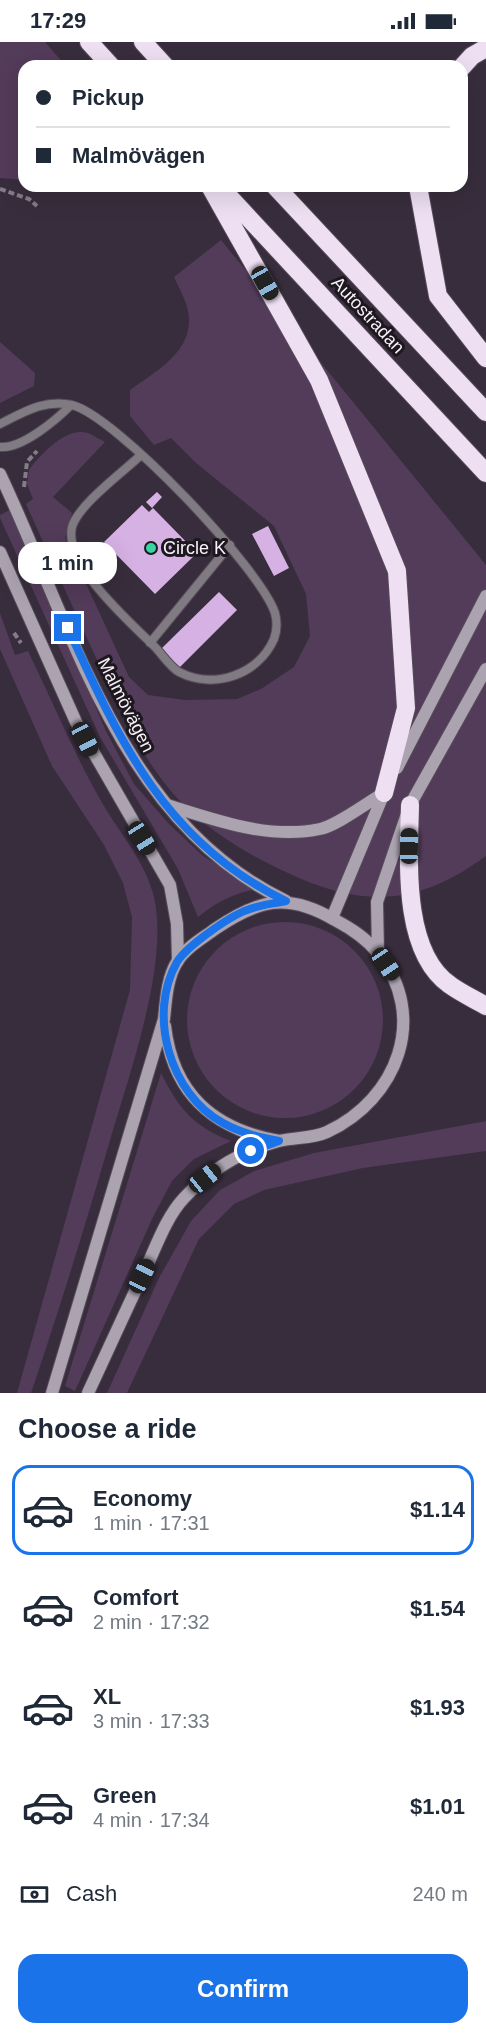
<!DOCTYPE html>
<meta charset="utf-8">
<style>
:root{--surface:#fff;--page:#f6f6f7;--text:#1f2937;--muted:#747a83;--line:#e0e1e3;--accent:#1a73e8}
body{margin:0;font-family:Arial,sans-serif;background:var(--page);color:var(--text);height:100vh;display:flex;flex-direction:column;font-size:22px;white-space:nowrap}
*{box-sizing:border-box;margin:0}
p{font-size:20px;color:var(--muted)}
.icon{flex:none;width:33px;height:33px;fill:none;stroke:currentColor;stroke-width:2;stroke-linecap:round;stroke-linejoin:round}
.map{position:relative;height:1351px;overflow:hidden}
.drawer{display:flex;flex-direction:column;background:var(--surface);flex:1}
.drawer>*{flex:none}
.top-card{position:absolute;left:18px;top:18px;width:450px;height:132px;border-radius:18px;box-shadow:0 6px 24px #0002;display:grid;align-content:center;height:132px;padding:0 18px;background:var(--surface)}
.end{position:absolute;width:27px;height:27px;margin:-14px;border:8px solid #1a73e8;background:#fff;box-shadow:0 0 0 3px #fff}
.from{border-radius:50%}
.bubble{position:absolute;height:42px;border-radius:18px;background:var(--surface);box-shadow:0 6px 24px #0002;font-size:20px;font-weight:800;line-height:42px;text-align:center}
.car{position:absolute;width:18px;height:36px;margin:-18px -9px;border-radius:8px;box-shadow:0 0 4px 2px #0007;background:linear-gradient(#222 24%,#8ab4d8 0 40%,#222 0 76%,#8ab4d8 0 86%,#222 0)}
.top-card b{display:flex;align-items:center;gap:21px;height:57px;font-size:22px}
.top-card b+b{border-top:2px solid var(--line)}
.top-card i{width:15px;height:15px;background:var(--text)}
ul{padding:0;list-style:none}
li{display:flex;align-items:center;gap:18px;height:90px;margin:0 12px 9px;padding:0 6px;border:3px solid transparent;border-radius:18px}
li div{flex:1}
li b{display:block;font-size:22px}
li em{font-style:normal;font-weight:800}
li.active{border-color:var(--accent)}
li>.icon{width:54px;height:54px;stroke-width:1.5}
h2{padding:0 18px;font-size:27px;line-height:72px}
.pay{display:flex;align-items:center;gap:15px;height:66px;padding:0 18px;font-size:22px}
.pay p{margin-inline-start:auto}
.button{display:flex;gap:12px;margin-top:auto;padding:12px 18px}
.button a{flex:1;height:69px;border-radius:18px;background:var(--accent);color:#fff;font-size:24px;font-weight:800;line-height:69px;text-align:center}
.status{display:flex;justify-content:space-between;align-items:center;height:42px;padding:0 30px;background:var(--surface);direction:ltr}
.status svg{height:16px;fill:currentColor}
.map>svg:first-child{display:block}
</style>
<div class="status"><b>17:29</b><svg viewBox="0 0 49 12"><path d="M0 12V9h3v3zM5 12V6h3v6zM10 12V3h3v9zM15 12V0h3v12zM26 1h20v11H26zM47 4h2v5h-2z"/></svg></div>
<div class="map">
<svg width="486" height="1351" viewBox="0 0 486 1351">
<rect width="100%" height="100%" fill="#382d3c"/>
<path fill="#533b5a" d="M0,0h45l21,24h-42v114l-24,-2z
M221,198l265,325v291c-63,46 -115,53 -187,22 -41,-18 -79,-39 -112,-70 -44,-42 -69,-103 -95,-159 -22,-48 -44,-96 -66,-145l7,-5 -6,-15 2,-14c11,-15 37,-44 59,-37 5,2 11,6 17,9l-52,55 19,16 -7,25 64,139 19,18 37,5 52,-1 24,-10 33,-22 16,-31 -4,-42 -32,-68 -78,-63 -25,-25 -17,7 -24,-29v-26c23,-17 58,-35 59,-68 1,-15 -9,-32 -15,-45z
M0,300l35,31 -1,13 -34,17z
M10,468l96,221 28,53 35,40 34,32 55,33c-24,4 -41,13 -60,28l-20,-48 -78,-132 -100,-219v-3z
M0,571l15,42 13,-4c25,51 47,106 76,155 17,29 42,57 50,91 15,67 -24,175 -43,240 -25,86 -51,171 -80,256h-14l113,-403 2,-73 -9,-34 -19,-38 -52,-79 -52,-117z
M187 978a98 98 0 1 1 196 0a98 98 0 1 1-196 0Z
M161,1031c18,36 32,53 70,68l-37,18 -22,22 -20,38 -77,172 -10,-5z
M486,1079v30l-123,17 -99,22 -30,14 -35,35 -72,154h-20l52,-115 32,-57 29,-31 34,-19 60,-18z"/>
<path fill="#d6b1e3" d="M157,450l5,5 -10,11 -6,-6z
M142,463l7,7 4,-4 44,45 -42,41 -51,-52z
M268,484l21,42 -15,8 -22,-42z
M219,550l18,18 -58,58 -18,-19z"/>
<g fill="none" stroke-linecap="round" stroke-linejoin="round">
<defs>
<path id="service" d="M0,382c24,-12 44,-25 72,-19 44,11 188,163 203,208 2,8 2,18 -1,26 -16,36 -60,51 -95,33 -9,-5 -17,-18 -25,-26 -24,-24 -91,-82 -82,-119 6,-22 51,-55 69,-72
M0,405c22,2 56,-27 71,-42
M150,601l80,-98"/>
<path id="secondary" d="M0,432c73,154 120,347 286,427
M0,510l76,170 94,163 7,39 1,37
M397,726l89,-172
M167,763c48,15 102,35 153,24 18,-4 46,-26 64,-36
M332,876l55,-132
M378,910l-1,-50 33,-97 76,-136
M165,984c8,68 48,103 114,115
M52,1351l112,-374c2,-19 3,-41 13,-57 8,-14 26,-24 38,-33 44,-30 73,-37 120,-9 17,9 31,18 43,33 51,63 20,146 -51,179 -15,7 -32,5 -48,9 -39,10 -69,29 -95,57 -17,18 -27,46 -37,68 -20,42 -39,84 -59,127"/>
<path id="motorway" d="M89,0l22,24
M143,0l22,24
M462,25l10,-11 14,-8
M210,144l109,194 78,191 9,137 -22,85
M219,144l267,287
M275,144l211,226
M418,144l20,110 48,62
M410,763c-1,52 -9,146 40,180 11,8 24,14 36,21"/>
</defs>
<use href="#service" stroke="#574c5a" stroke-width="10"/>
<use href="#secondary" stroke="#574c5a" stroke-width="14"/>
<use href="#motorway" stroke="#574c5a" stroke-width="20"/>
<path stroke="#867c89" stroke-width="4" stroke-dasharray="6 3" stroke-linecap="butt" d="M0,147l29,10 8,7
M24,445l3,-25 10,-11
M14,591l7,10"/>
<use href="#service" stroke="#807a82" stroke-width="8"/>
<use href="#secondary" stroke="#aca3b0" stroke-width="12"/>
<use href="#motorway" stroke="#eedff3" stroke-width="18"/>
</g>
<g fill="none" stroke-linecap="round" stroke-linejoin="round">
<path stroke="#1a73e8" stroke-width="8" d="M68,586c52,115 99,216 218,273 -14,3 -30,4 -44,11 -17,8 -55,34 -65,50 -30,53 -7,132 46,161 18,10 36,14 56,18l-28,10"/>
</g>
<circle fill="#39d4a5" stroke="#1d181e" stroke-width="2" cx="151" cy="506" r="6"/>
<g text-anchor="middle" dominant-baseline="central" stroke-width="6" stroke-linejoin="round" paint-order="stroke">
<g font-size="18" fill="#f8f0fa" stroke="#1d181e">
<text transform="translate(368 273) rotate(47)">Autostradan</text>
<text transform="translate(126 663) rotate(63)">Malmövägen</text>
</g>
<g font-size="18" fill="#f8f0fa" stroke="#1d181e" text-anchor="start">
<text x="163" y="506">Circle K</text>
</g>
</g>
</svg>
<i class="end from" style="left:251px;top:1109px"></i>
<i class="end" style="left:68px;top:586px"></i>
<div class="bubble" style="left:18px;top:500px;width:99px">1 min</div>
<i class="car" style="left:265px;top:241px;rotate:151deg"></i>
<i class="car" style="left:85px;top:697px;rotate:152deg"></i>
<i class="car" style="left:142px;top:796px;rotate:148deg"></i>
<i class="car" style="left:409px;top:804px;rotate:1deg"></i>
<i class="car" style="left:386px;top:922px;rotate:146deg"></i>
<i class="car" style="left:205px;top:1136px;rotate:51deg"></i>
<i class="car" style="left:142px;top:1234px;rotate:25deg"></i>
<div class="top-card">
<b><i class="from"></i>Pickup</b>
<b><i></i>Malmövägen</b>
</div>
</div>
<section class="drawer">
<h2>Choose a ride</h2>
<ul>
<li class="active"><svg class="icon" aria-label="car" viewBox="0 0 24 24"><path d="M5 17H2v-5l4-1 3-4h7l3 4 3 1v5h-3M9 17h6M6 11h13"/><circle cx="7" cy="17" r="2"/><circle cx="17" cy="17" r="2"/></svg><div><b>Economy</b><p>1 min · 17:31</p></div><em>$1.14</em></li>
<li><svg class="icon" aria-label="car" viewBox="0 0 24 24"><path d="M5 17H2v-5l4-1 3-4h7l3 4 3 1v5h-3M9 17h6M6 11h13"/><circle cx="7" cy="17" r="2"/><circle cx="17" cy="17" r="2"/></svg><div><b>Comfort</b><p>2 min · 17:32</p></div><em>$1.54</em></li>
<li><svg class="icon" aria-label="car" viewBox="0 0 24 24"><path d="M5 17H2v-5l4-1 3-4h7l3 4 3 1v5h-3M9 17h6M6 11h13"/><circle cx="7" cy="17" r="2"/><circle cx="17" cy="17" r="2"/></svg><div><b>XL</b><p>3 min · 17:33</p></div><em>$1.93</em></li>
<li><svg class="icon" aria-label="car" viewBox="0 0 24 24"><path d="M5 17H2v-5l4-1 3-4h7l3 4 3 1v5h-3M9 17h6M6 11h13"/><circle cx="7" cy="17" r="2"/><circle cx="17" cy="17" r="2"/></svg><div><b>Green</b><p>4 min · 17:34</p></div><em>$1.01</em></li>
</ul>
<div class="pay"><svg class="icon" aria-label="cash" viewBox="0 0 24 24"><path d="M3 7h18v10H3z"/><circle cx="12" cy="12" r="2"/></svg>Cash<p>240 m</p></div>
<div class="button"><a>Confirm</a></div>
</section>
